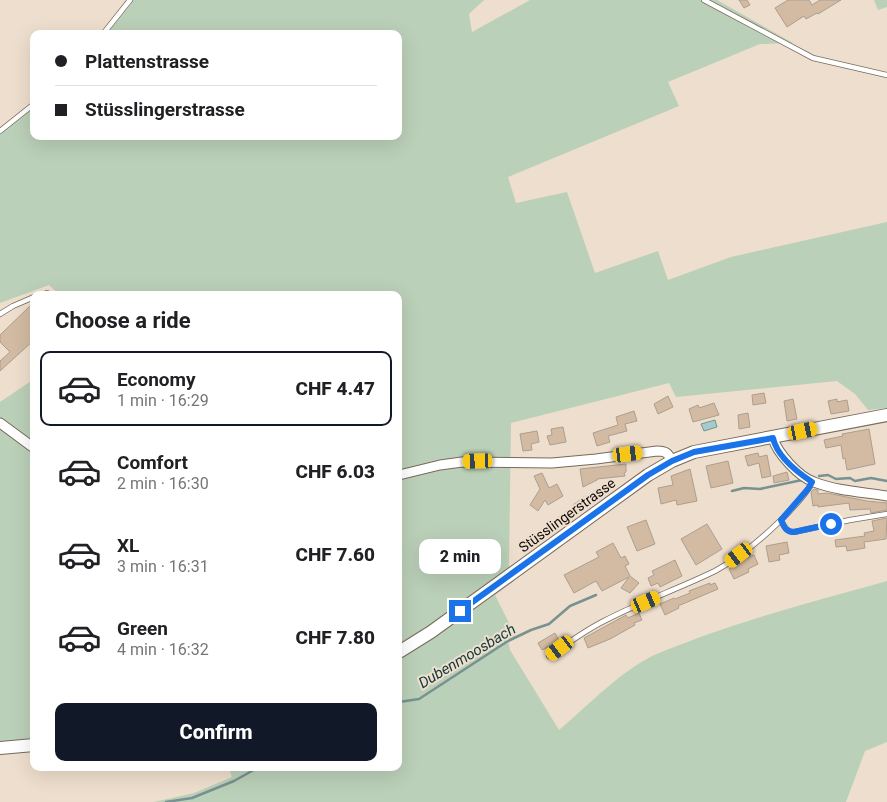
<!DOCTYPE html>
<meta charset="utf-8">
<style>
:root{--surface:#fff;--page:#f2f2f2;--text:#202124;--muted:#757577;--line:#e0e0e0;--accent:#111827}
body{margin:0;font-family:Roboto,sans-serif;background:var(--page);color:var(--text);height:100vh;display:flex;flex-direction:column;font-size:19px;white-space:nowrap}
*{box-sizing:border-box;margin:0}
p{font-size:16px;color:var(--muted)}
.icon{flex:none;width:28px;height:28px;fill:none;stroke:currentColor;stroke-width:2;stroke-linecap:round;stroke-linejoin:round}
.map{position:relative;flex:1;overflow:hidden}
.sheet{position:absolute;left:30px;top:291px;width:372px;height:480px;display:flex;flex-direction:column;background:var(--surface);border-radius:10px;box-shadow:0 5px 20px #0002}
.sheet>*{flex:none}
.banner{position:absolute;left:30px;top:30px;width:372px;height:110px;border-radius:10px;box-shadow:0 5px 20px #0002;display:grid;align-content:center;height:110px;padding:0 25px;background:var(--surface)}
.end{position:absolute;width:22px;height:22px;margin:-11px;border:6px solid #1a73e8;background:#fff;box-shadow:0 0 0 2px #fff}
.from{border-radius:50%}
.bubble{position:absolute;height:35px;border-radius:10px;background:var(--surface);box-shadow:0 5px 20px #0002;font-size:16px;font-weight:800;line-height:35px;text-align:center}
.car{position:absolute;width:15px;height:30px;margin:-15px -8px;border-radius:6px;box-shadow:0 0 4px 1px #0007;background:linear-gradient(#f5c518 24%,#345 0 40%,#f5c518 0 76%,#345 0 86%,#f5c518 0)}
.banner b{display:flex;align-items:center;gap:18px;height:48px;font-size:19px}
.banner b+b{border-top:1px solid var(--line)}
.banner i{width:12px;height:12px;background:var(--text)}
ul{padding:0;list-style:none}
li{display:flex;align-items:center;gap:15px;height:75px;margin:0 10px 8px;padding:0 15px;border:2px solid transparent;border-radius:10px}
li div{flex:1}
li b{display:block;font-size:19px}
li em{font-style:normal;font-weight:800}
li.active{border-color:var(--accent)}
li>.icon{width:45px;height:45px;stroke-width:1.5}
h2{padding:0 25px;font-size:22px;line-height:60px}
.cta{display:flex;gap:10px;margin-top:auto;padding:10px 25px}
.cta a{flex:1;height:58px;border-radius:10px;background:var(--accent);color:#fff;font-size:20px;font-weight:800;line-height:58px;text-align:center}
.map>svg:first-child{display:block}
</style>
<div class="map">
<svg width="887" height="802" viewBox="0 0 887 802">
<rect width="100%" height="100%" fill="#eedecd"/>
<path fill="#bbd0b8" d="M130,0h354l-15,14 3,18 58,-32h187l76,43 -33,1 -92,38 11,24 -171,71 8,26 51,-11 28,81 63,-22 10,29 63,-23 156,-35v186l-19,2 -13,-16 -18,-13 -161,16 -7,-14 -158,40 -2,142 5,16 -19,14 21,42 -8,4 2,9 49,80c30,-25 57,-55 93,-74 75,-32 156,-53 235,-75v161l-22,9 -19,51h-692l40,-9 38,-16 -3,-9h170v-473h-339l-11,-10 -49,18v-172l34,-27v32h365v-102h-296z
M874,0h13v7l-9,3z
M34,379v366l-34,3v-346z"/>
<path fill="#a3cccc" stroke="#779290" d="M715,420l2,7 -13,4 -3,-7z"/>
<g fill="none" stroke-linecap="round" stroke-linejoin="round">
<path stroke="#779290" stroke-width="2.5" d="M819,476l9,-1 8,4 14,-1 5,3 16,-3 16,3
M732,491l12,-3 16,1 42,-9
M399,702l20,-3 89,-58 23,-11 18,-6 21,-18 26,-11
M166,802l26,-4 42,-17 23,-13"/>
</g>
<path fill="#d2bba2" stroke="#ad9e8f" d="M739,0h8l3,5 -6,3z
M788,0h21l3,5 8,-5h21l-23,14 -1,-1 -11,6 -2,-3 -17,11 -12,-19z
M30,306l4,4v30l-34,31v-10l10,-9 -10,-10v-7z
M764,393l2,10 -13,2 -1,-10z
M668,396l5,11 -15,7 -4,-10z
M793,399l4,20 -10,2 -3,-20z
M837,399v3l10,-2 2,11 -18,3 -3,-13z
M714,403l5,12 -26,7 -4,-13 9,-4 1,3z
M634,411l3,10 -12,3 2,7 -19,5 2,6 -13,4 -4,-13 25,-8 -2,-8z
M748,413l2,14 -11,2 -1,-14z
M563,427l3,15 -16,3 -3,-9 5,-1 -1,-6z
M869,429l6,35 -28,6 -2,-12 -2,1 -2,-14 -15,3 -2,-8 19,-4 -1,-2z
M537,431l2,11 -8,2 1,6 -9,1 -3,-17z
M758,453l1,4 8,-2 4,21 -9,2 -3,-15 -11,3 -3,-10z
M728,461l5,22 -22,5 -5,-22z
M626,464v8l-2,1 1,3 -28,3v1l-14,7 -3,-18z
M690,469l7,32 -20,4 -1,-5 -15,4 -3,-16 15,-3 -2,-9z
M787,472l2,8 -15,3 -1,-7z
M542,473l7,15 8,-4 6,12 -15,9 -3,-5 -7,11 -8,-6 10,-16 -6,-13z
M814,489l4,1v4l9,-1 40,8 20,2v7l-16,3 -1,-4 -20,1 -1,-7 -31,4v-2l-5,1 -2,-14z
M584,497l1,9 -11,7 -1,-8z
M568,510l4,6 -16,11 -4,-5z
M887,518l-1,21 -22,3 1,6 -18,3 -1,-5 -10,1 -1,-7 30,-4 -1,-3 10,-2 -2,-10z
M646,520l9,24 -18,7 -10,-24z
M707,524l15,25 -26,16 -15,-26z
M787,542l2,11 -10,2 1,5 -11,2 -3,-16z
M613,543l8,15 4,-2 4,8 -4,2 5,10 9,7 -9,10 -9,-5 8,-11 -27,14 -6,-10 -22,12 -10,-18 35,-18 -3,-5z
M754,555l4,9 -10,5 1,3 -15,7 -5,-10 4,-2 -1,-2 3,-2z
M675,560l7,16 -22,11 -2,-4 -7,3 -3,-8 6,-3 -2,-4z
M710,583v2l5,-2 3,6 -33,14 -7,3 1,2 -14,7 -5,-11 14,-6 1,1 15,-6 -1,-2z
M639,613l3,7 -8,3 1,2 -25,14 -22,9 -4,-10 42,-23 2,3z
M555,633l4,8 -17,9 -4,-7z"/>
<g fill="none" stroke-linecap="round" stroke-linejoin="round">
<defs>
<path id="lane" d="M704,0l109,58 74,17
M103,34l27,-34
M0,131l34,-27
M42,295l5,-2
M0,314l13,-8 21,-9
M781,520c3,6 5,12 13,12l56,-12 37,-6
M549,656c18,-12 35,-25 55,-35 36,-19 74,-32 111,-50 32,-17 78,-58 98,-89"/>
<path id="street" d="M0,423l34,25
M773,438c4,15 26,39 41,44 23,9 49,10 73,14
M399,475l41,-10 22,-3 90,1 44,-4 61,-8c9,0 11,2 15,10"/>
<path id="secondary" d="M399,652l32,-20 217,-157 24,-14 22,-9 193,-37
M0,748l34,-3"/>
</defs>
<use href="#lane" stroke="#776a5b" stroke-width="6"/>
<use href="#street" stroke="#776a5b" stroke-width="11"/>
<use href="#secondary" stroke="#776a5b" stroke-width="14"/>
<use href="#lane" stroke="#fff" stroke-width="4.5"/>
<use href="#street" stroke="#fff" stroke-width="9"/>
<use href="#secondary" stroke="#fff" stroke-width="12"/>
</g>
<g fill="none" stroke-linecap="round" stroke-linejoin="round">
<path stroke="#1a73e8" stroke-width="6" d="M460,611l188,-136 24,-14 22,-9 79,-14c4,19 24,34 39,44l-4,7 -27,31c3,7 5,12 13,12l37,-8"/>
</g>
<g text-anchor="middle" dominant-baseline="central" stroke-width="4" stroke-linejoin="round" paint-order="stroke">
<g font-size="14" fill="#0f0a05" stroke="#eedecd">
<text transform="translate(567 515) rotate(-36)">Stüsslingerstrasse</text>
</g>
<g font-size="15" font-style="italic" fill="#123a3a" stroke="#eedecd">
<text transform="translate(467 656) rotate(-31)">Dubenmoosbach</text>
</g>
</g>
</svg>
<i class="end from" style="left:831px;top:524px"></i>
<i class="end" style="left:460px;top:611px"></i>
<div class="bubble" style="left:419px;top:539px;width:82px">2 min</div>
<i class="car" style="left:803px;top:431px;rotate:78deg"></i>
<i class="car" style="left:628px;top:454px;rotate:83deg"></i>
<i class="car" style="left:478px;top:461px;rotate:268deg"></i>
<i class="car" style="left:739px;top:555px;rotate:233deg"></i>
<i class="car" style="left:646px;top:602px;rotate:67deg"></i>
<i class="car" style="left:560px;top:648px;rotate:233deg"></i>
<div class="banner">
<b><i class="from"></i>Plattenstrasse</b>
<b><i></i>Stüsslingerstrasse</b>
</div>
<section class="sheet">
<h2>Choose a ride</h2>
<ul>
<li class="active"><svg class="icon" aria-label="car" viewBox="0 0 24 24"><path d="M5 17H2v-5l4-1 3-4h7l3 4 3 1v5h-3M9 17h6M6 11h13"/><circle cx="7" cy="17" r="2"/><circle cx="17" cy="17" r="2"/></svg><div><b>Economy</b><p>1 min · 16:29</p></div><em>CHF 4.47</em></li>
<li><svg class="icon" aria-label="car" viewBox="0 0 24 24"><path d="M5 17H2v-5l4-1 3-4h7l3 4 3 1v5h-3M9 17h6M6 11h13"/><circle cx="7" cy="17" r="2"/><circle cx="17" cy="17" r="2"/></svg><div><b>Comfort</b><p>2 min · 16:30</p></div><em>CHF 6.03</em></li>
<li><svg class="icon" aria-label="car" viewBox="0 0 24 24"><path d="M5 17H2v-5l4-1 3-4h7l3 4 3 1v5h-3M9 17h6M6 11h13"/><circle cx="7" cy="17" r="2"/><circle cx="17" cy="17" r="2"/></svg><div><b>XL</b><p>3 min · 16:31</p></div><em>CHF 7.60</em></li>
<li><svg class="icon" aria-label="car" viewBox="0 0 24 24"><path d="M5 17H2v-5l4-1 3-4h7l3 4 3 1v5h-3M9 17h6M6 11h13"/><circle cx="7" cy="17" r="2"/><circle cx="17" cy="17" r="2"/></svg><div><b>Green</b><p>4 min · 16:32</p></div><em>CHF 7.80</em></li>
</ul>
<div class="cta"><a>Confirm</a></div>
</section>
</div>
